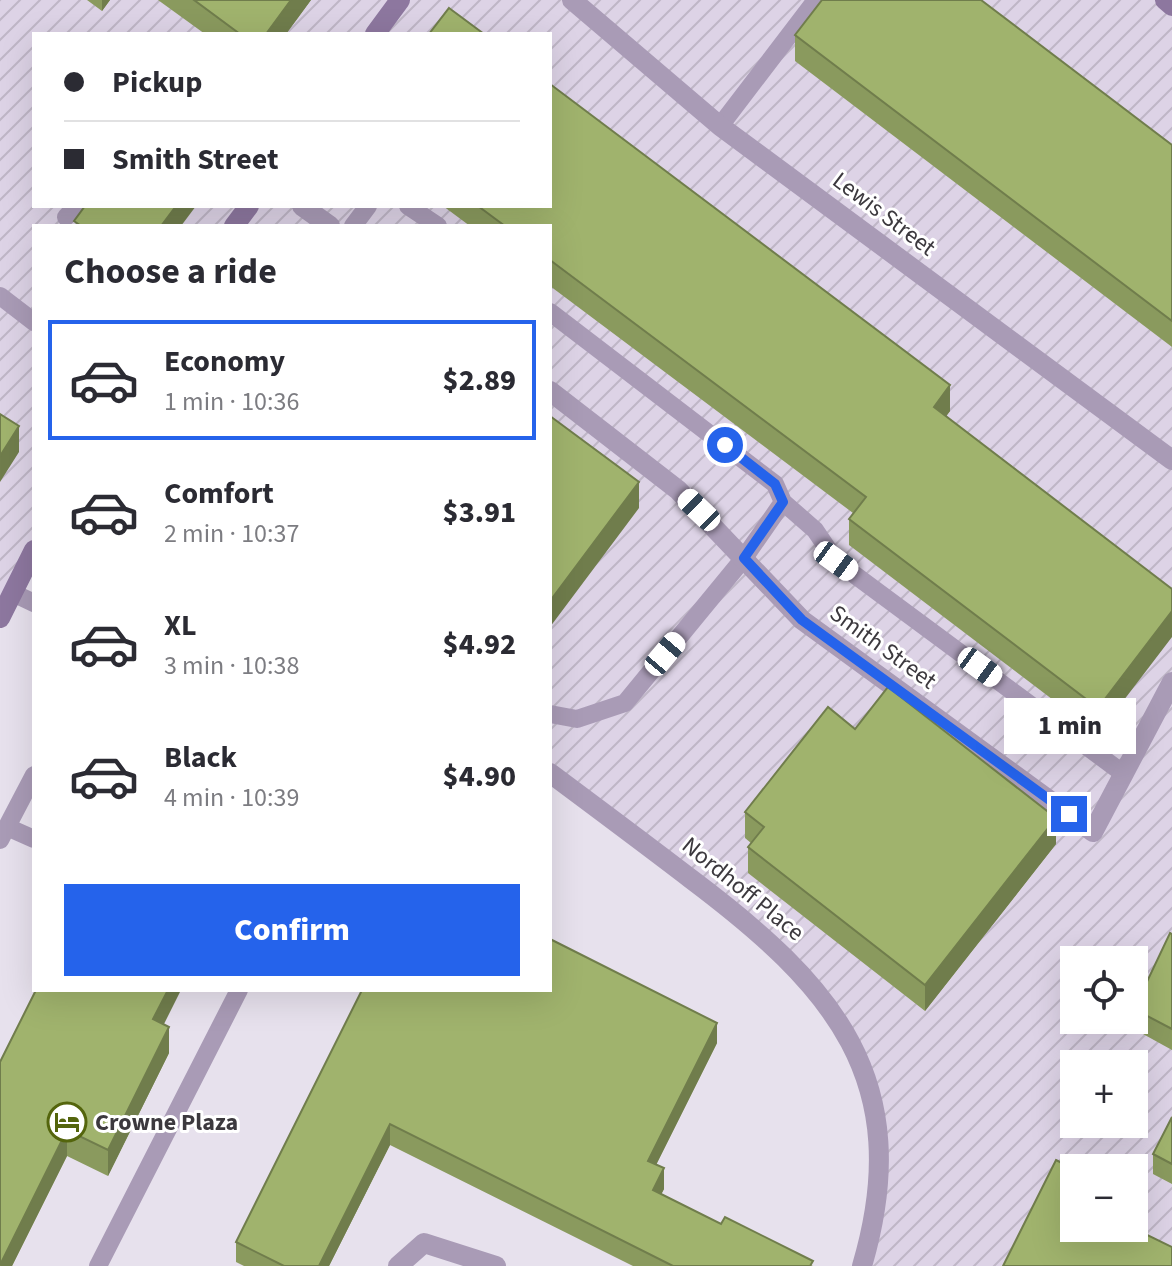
<!DOCTYPE html>
<meta charset="utf-8">
<style>
:root{--surface:#fff;--page:#f2f2f3;--text:#2b2b33;--muted:#7c7c81;--line:#e1e1e2;--accent:#2563eb}
body{margin:0;font-family:"Source Sans 3",sans-serif;background:var(--page);color:var(--text);height:100vh;display:flex;flex-direction:column;font-size:30px;white-space:nowrap}
*{box-sizing:border-box;margin:0}
p{font-size:26px;color:var(--muted)}
.icon{flex:none;width:44px;height:44px;fill:none;stroke:currentColor;stroke-width:2;stroke-linecap:round;stroke-linejoin:round}
.map{position:relative;flex:1;overflow:hidden}
.panel{position:absolute;left:32px;top:224px;width:520px;height:768px;display:flex;flex-direction:column;background:var(--surface);border-radius:0px;box-shadow:0 8px 32px #0002}
.panel>*{flex:none}
.guide{position:absolute;left:32px;top:32px;width:520px;height:176px;border-radius:0px;box-shadow:0 8px 32px #0002;display:grid;align-content:center;height:176px;padding:0 32px;background:var(--surface)}
.buttons{position:absolute;left:1060px;top:946px;display:grid;gap:16px}
.buttons a{display:grid;place-items:center;width:88px;height:88px;border-radius:0px;background:var(--surface);box-shadow:0 8px 32px #0002;font-size:40px}
.end{position:absolute;width:36px;height:36px;margin:-18px;border:10px solid #2563eb;background:#fff;box-shadow:0 0 0 4px #fff}
.from{border-radius:50%}
.bubble{position:absolute;height:56px;border-radius:0px;background:var(--surface);box-shadow:0 8px 32px #0002;font-size:26px;font-weight:800;line-height:56px;text-align:center}
.car{position:absolute;width:24px;height:48px;margin:-24px -12px;border-radius:10px;box-shadow:0 0 6px 2px #0007;background:linear-gradient(#fff 24%,#345 0 40%,#fff 0 76%,#345 0 86%,#fff 0)}
.guide b{display:flex;align-items:center;gap:28px;height:76px;font-size:30px}
.guide b+b{border-top:2px solid var(--line)}
.guide i{width:20px;height:20px;background:var(--text)}
ul{padding:0;list-style:none}
li{display:flex;align-items:center;gap:24px;height:120px;margin:0 16px 12px;padding:0 16px;border:4px solid transparent;border-radius:0px}
li div{flex:1}
li b{display:block;font-size:30px}
li em{font-style:normal;font-weight:800}
li.selected{border-color:var(--accent)}
li>.icon{width:72px;height:72px;stroke-width:1.5}
h2{padding:0 32px;font-size:36px;line-height:96px}
.button{display:flex;gap:16px;margin-top:auto;padding:16px 32px}
.button a{flex:1;height:92px;border-radius:0px;background:var(--accent);color:#fff;font-size:32px;font-weight:800;line-height:92px;text-align:center}
.map>svg:first-child{display:block}
</style>
<div class="map">
<svg width="1172" height="1266" viewBox="0 0 1172 1266">
<defs>
<pattern id="industrial-furrows" width="10" height="10" patternUnits="userSpaceOnUse" patternTransform="scale(2)"><rect width="10" height="10" fill="#ddd3e6"/><path d="M-1 1l2-2M0 10L10 0M9 11l2-2" fill="none" stroke="#bfb6c6"/></pattern>
</defs>
<rect width="100%" height="100%" fill="#e7e1ed"/>
<path fill="url(#industrial-furrows)" fill-rule="evenodd" d="M0,0h1165l7,6v1260h-310l12,-49 -7,-138 -71,-113 -246,-193v-547h-516v324l-34,68zM34,34h516v172h-516zM1074,960h60v60h-60zM1074,1064h60v60h-60zM1074,1168h60v60h-60z"/>
<g fill="none" stroke-linecap="round" stroke-linejoin="round">
<path stroke="#a99bb6" stroke-width="18" d="M720,126l96,-126
M408,206l30,20
M66,217l10,-11
M353,226l15,-20
M0,296l34,26
M550,312l225,172 8,18 32,28 21,31 288,213
M13,593l21,10
M550,714l27,5 48,-16 119,-145 39,-56
M7,827l27,12
M0,840l34,-65
M98,1266l141,-276"/>
<path stroke="#a99bb6" stroke-width="20" d="M572,0l148,126 452,334
M302,206l28,20
M550,391l128,99 124,130 291,212 79,-150
M550,773c47,35 94,70 141,106 141,106 226,200 171,387
M398,1266l26,-23 72,23"/>
<path stroke="#8d779f" stroke-width="20" d="M1165,0l7,6
M375,34l25,-34
M234,226l15,-20
M0,618l34,-68"/>
</g>
<path fill="#8a9a5e" d="M87,0h23l-8,11z
M158,0h153l-25,34h-81z
M795,35l377,110v202l-377,-286z
M443,206h107l400,205 -4,5 226,173 -74,145 -249,-189v-26l4,-6 -303,-227v-60h-80z
M855,729l201,115 -131,167 -177,-138v-26l3,-4 -6,-5v-26z
M1172,934v116l-38,-21v-20z
M362,990l355,53 -61,122 8,24 -3,5 60,30 92,42h-180l-243,-121 -61,121h-85l-8,-4v-20z
M164,1025l5,28 -61,123 -41,-20 -55,110h-12v-204z
M1172,1117v67l-19,-10v-20z"/>
<path fill="#707d4c" d="M102,0h8l-8,11z
M291,0h20l-25,34h-20z
M176,206h20l-15,20h-20z
M950,385v26l-16,22v-26z
M19,426v26l-19,30v-26z
M639,482v26l-89,119v-26z
M1172,611v26l-74,97v-26z
M1056,818v26l-131,167v-26z
M168,990h13l-28,56v-27z
M717,1023v20l-69,138v-20z
M169,1027v26l-61,123v-26z
M390,1124v21l-61,121h-10z
M67,1130v26l-55,110h-12z
M664,1168v21l-11,22v-21z"/>
<path fill="#a0b36d" stroke="#707d4c" stroke-width="2" d="M194,0h97l-25,34h-26z
M822,0h159l191,145v176l-377,-286z
M449,8l35,26h-55z
M550,84l400,301 -16,22 238,182v22l-74,97 -249,-189 17,-22 -316,-237v-34h-45l-27,-20h72z
M85,206h91l-15,20h-80l-7,-5z
M0,414l19,12 -19,30z
M550,416l89,66 -89,119z
M888,687l168,131 -131,167 -177,-138 16,-20 -19,-15 83,-105 27,22z
M1170,933l2,1v95l-38,-20z
M550,939l167,84 -69,138 16,7 -11,22 68,34 4,-7 88,44 -3,5h-137l-283,-142 -71,142h-35l-48,-24 126,-252h188z
M36,990h132l-15,29 16,8 -61,123 -41,-20 -67,135v-203z
M1172,1117v47l-19,-10z
M1056,1160l18,9v59h59l39,19v19h-169z"/>
<g fill="none" stroke-linecap="round" stroke-linejoin="round">
<path stroke="#2563eb" stroke-width="10" d="M725,445l50,39 8,18 -39,56 58,62 267,194"/>
</g>
<defs>
<symbol id="hotel-ring" viewBox="-11 -11 22 22"><circle r="9.5" fill="#fff" stroke="#54650d" stroke-width="1.5"/><path d="M-6-4.5h1.5V1H6V5H4.5V3h-9V5H-6ZM-4 0a1.8 1.8 0 1 1 3.6 0ZM.5 0V-2.5h3Q6-2.5 6 0Z" fill="#54650d"/></symbol>
</defs>
<g fill-rule="evenodd">
<use href="#hotel-ring" x="45" y="1100" width="44" height="44"/>
</g>
<g text-anchor="middle" dominant-baseline="central" stroke-width="6" stroke-linejoin="round" paint-order="stroke">
<g font-size="24" fill="#3c393e" stroke="#fff">
<text transform="translate(884 214) rotate(37)">Lewis Street</text>
<text transform="translate(883 647) rotate(36)">Smith Street</text>
<text transform="translate(743 889) rotate(39)">Nordhoff Place</text>
</g>
<g font-size="24" font-weight="bold" fill="#3c393e" stroke="#fff" text-anchor="start">
<text x="95" y="1122">Crowne Plaza</text>
</g>
</g>
</svg>
<div class="buttons">
<a><svg class="icon" aria-label="locate" viewBox="0 0 24 24"><circle cx="12" cy="12" r="6"/><path d="M12 2v4M12 18v4M2 12h4M18 12h4"/></svg></a>
<a>+</a>
<a>−</a>
</div>
<i class="end from" style="left:725px;top:445px"></i>
<i class="end" style="left:1069px;top:814px"></i>
<div class="bubble" style="left:1004px;top:698px;width:132px">1 min</div>
<i class="car" style="left:699px;top:510px;rotate:314deg"></i>
<i class="car" style="left:836px;top:561px;rotate:126deg"></i>
<i class="car" style="left:665px;top:654px;rotate:40deg"></i>
<i class="car" style="left:980px;top:667px;rotate:126deg"></i>
<div class="guide">
<b><i class="from"></i>Pickup</b>
<b><i></i>Smith Street</b>
</div>
<section class="panel">
<h2>Choose a ride</h2>
<ul>
<li class="selected"><svg class="icon" aria-label="car" viewBox="0 0 24 24"><path d="M5 17H2v-5l4-1 3-4h7l3 4 3 1v5h-3M9 17h6M6 11h13"/><circle cx="7" cy="17" r="2"/><circle cx="17" cy="17" r="2"/></svg><div><b>Economy</b><p>1 min · 10:36</p></div><em>$2.89</em></li>
<li><svg class="icon" aria-label="car" viewBox="0 0 24 24"><path d="M5 17H2v-5l4-1 3-4h7l3 4 3 1v5h-3M9 17h6M6 11h13"/><circle cx="7" cy="17" r="2"/><circle cx="17" cy="17" r="2"/></svg><div><b>Comfort</b><p>2 min · 10:37</p></div><em>$3.91</em></li>
<li><svg class="icon" aria-label="car" viewBox="0 0 24 24"><path d="M5 17H2v-5l4-1 3-4h7l3 4 3 1v5h-3M9 17h6M6 11h13"/><circle cx="7" cy="17" r="2"/><circle cx="17" cy="17" r="2"/></svg><div><b>XL</b><p>3 min · 10:38</p></div><em>$4.92</em></li>
<li><svg class="icon" aria-label="car" viewBox="0 0 24 24"><path d="M5 17H2v-5l4-1 3-4h7l3 4 3 1v5h-3M9 17h6M6 11h13"/><circle cx="7" cy="17" r="2"/><circle cx="17" cy="17" r="2"/></svg><div><b>Black</b><p>4 min · 10:39</p></div><em>$4.90</em></li>
</ul>
<div class="button"><a>Confirm</a></div>
</section>
</div>
